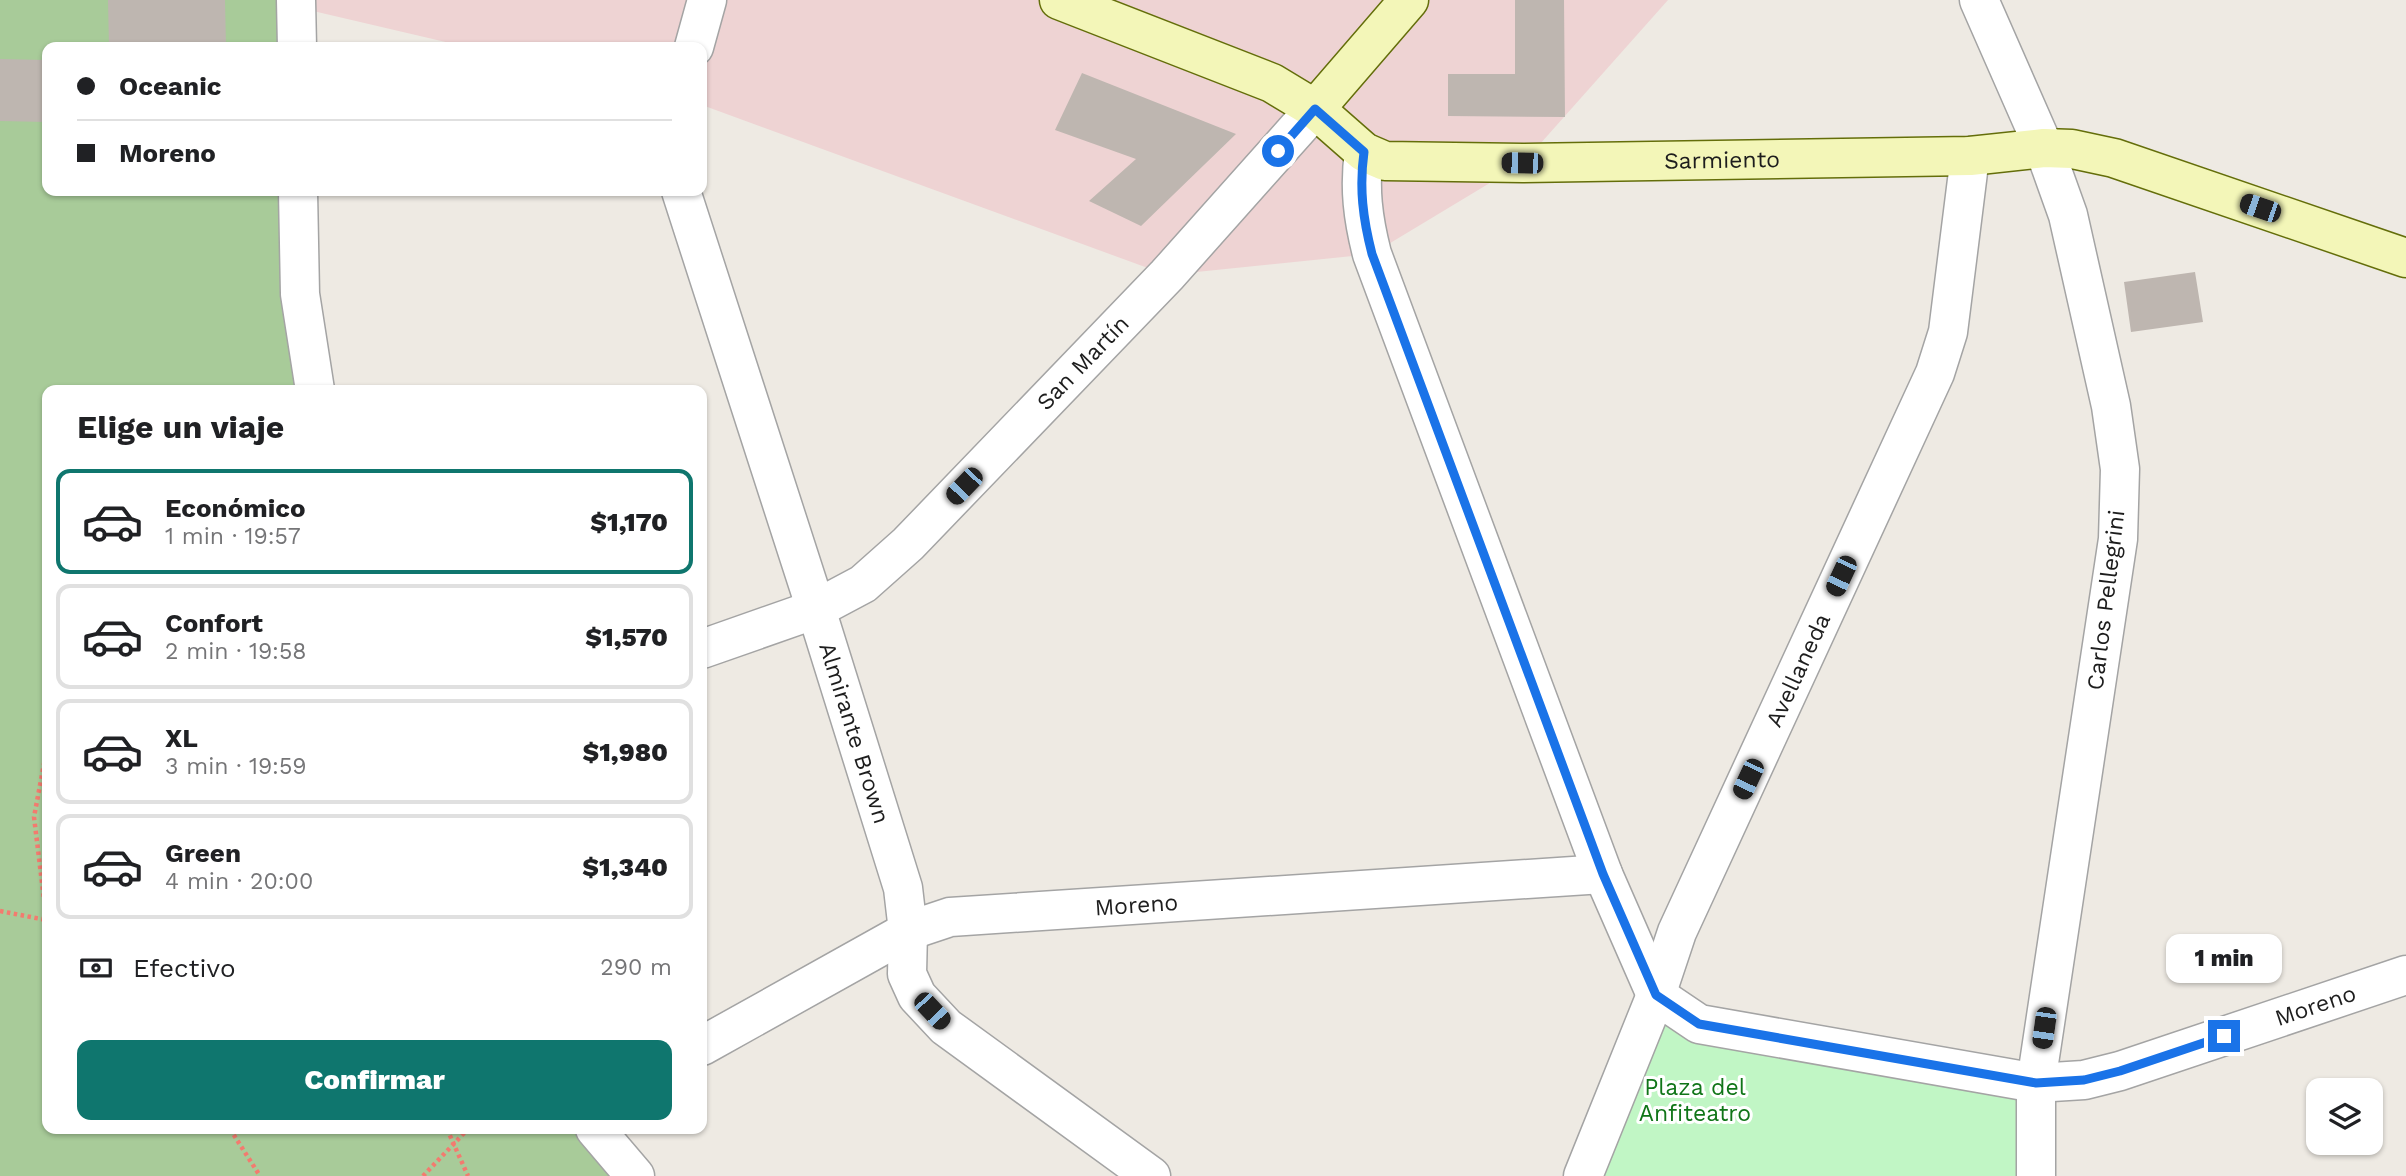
<!DOCTYPE html>
<html lang="es">
<meta charset="utf-8">
<style>
:root{--surface:#fff;--page:#f2f2f2;--text:#202124;--muted:#757577;--line:#e0e0e0;--accent:#0f766e}
body{margin:0;font-family:"Work Sans",sans-serif;background:var(--page);color:var(--text);height:100vh;display:flex;flex-direction:column;font-size:26px;white-space:nowrap}
*{box-sizing:border-box;margin:0}
p{font-size:23px;color:var(--muted)}
.icon{flex:none;width:38px;height:38px;fill:none;stroke:currentColor;stroke-width:2;stroke-linecap:round;stroke-linejoin:round}
.map{position:relative;flex:1;overflow:hidden}
.panel{position:absolute;left:42px;top:385px;width:665px;height:749px;display:flex;flex-direction:column;background:var(--surface);border-radius:14px;box-shadow:0 2px 5px #0004}
.panel>*{flex:none}
.top-card{position:absolute;left:42px;top:42px;width:665px;height:154px;border-radius:14px;box-shadow:0 2px 5px #0004;display:grid;align-content:center;height:154px;padding:0 35px;background:var(--surface)}
.tools{position:absolute;left:2306px;top:1078px;display:grid;gap:14px}
.tools a{display:grid;place-items:center;width:77px;height:77px;border-radius:14px;background:var(--surface);box-shadow:0 2px 5px #0004;font-size:35px}
.end{position:absolute;width:32px;height:32px;margin:-16px;border:9px solid #1a73e8;background:#fff;box-shadow:0 0 0 4px #fff}
.from{border-radius:50%}
.bubble{position:absolute;height:49px;border-radius:14px;background:var(--surface);box-shadow:0 2px 5px #0004;font-size:23px;font-weight:800;line-height:49px;text-align:center}
.car{position:absolute;width:21px;height:42px;margin:-21px -10px;border-radius:9px;box-shadow:0 0 5px 2px #0007;background:linear-gradient(#222 24%,#8ab4d8 0 40%,#222 0 76%,#8ab4d8 0 86%,#222 0)}
.top-card b{display:flex;align-items:center;gap:24px;height:66px;font-size:26px}
.top-card b+b{border-top:2px solid var(--line)}
.top-card i{width:18px;height:18px;background:var(--text)}
ul{padding:0;list-style:none}
li{display:flex;align-items:center;gap:21px;height:105px;margin:0 14px 10px;padding:0 21px;border:4px solid var(--line);border-radius:14px}
li div{flex:1}
li b{display:block;font-size:26px}
li em{font-style:normal;font-weight:800}
li.active{border-color:var(--accent)}
li>.icon{width:63px;height:63px;stroke-width:1.5}
h2{padding:0 35px;font-size:32px;line-height:84px}
.pay{display:flex;align-items:center;gap:18px;height:77px;padding:0 35px;font-size:26px}
.pay p{margin-inline-start:auto}
.button{display:flex;gap:14px;margin-top:auto;padding:14px 35px}
.button a{flex:1;height:80px;border-radius:14px;background:var(--accent);color:#fff;font-size:28px;font-weight:800;line-height:80px;text-align:center}
.map>svg:first-child{display:block}
</style>
<div class="map">
<svg width="2406" height="1176" viewBox="0 0 2406 1176">
<rect width="100%" height="100%" fill="#eeeae3"/>
<path fill="#eed3d3" d="M296,0h1372l-145,163 -151,91 -205,21 -465,-170v-58h-235l-171,-40z"/>
<path fill="#a8cb99" d="M0,0h296l1,47h-250v144h251l17,199h-268v739h548l40,47h-635z"/>
<path fill="#c1f6c5" d="M1656,995l380,88v93h-453z"/>
<path fill="#beb6b0" d="M108,0h117l1,47h-117z
M1515,0h49l1,117 -117,-1v-42h67z
M0,59l47,1v62l-47,-1z
M1082,73l154,61 -95,92 -52,-25 47,-42 -81,-29z
M2195,272l8,50 -72,10 -7,-50z"/>
<g fill="none" stroke-linecap="round" stroke-linejoin="round">
<defs>
<g id="street">
<path d="M296,0l1,47"/>
<path d="M1979,0l65,148 24,67 43,191 9,63 -2,70 -82,544v93"/>
<path d="M694,47l13,-47"/>
<path id="s1" d="M1364,152c-5,36 -1,67 8,102l231,620 53,121 43,29 337,59 48,-3 36,-9 286,-96"/>
<path d="M298,191l2,103 15,96"/>
<path id="s2" d="M681,191l135,418 87,279 5,43 -1,43 10,22 29,31 205,149"/>
<path id="s3" d="M702,649l114,-40 47,-25 45,-40 259,-269 148,-166"/>
<path id="s4" d="M702,1046l206,-115 42,-14 653,-43"/>
<path d="M595,1129l40,47"/>
<path id="s5" d="M1583,1176l73,-181 21,-63 258,-559 13,-41 22,-176"/>
</g>
<g id="secondary">
<path id="s6" d="M1059,0l213,83 43,26 49,43 21,9 138,2 447,-7 74,-8 28,1 42,9 292,100"/>
<path d="M1315,109l94,-109"/>
</g>
</defs>
<use href="#street" stroke="#a4a4a4" stroke-width="41"/>
<use href="#secondary" stroke="#646e0a" stroke-width="41"/>
<path stroke="#f37b6f" stroke-width="4.5" stroke-dasharray="3.5 3.5" stroke-linecap="butt" d="M47,748l-13,69 13,107
M0,911l46,9
M230,1129l30,47
M447,1129l21,47
M423,1176l45,-47"/>
<use href="#street" stroke="#fff" stroke-width="38"/>
<use href="#secondary" stroke="#f3f6b8" stroke-width="38"/>
</g>
<g fill="none" stroke-linecap="round" stroke-linejoin="round">
<path stroke="#1a73e8" stroke-width="9" d="M1278,151l37,-42 49,43c-5,36 -1,67 8,102l231,620 53,121 43,29 337,59 48,-3 36,-9 104,-35"/>
</g>
<g text-anchor="middle" dominant-baseline="central" stroke-width="6" stroke-linejoin="round" paint-order="stroke">
<g font-size="23" fill="#1d1d1d" stroke="#fff">
<text stroke="none"><textPath href="#s6" startOffset="704">Sarmiento</textPath></text>
<text stroke="none"><textPath href="#s3" startOffset="486">San Martín</textPath></text>
<text transform="translate(2106 600) rotate(-83)">Carlos Pellegrini</text>
<text stroke="none"><textPath href="#s5" startOffset="550">Avellaneda</textPath></text>
<text stroke="none"><textPath href="#s2" startOffset="569">Almirante Brown</textPath></text>
<text stroke="none"><textPath href="#s4" startOffset="467">Moreno</textPath></text>
<text stroke="none"><textPath href="#s1" startOffset="1582">Moreno</textPath></text>
</g>
<g font-size="23" fill="#107518" stroke="#fff">
<text x="1695" y="1087">Plaza del<tspan x="1695" dy="26">Anfiteatro</tspan></text>
</g>
</g>
</svg>
<div class="tools">
<a><svg class="icon" aria-label="layers" viewBox="0 0 24 24"><path d="M12 4l9 5-9 5-9-5zM3 14l9 5 9-5"/></svg></a>
</div>
<i class="end from" style="left:1278px;top:151px"></i>
<i class="end" style="left:2224px;top:1036px"></i>
<div class="bubble" style="left:2166px;top:934px;width:116px">1 min</div>
<i class="car" style="left:1522px;top:163px;rotate:271deg"></i>
<i class="car" style="left:2260px;top:208px;rotate:289deg"></i>
<i class="car" style="left:964px;top:486px;rotate:224deg"></i>
<i class="car" style="left:1841px;top:576px;rotate:205deg"></i>
<i class="car" style="left:1748px;top:779px;rotate:205deg"></i>
<i class="car" style="left:932px;top:1011px;rotate:137deg"></i>
<i class="car" style="left:2044px;top:1028px;rotate:188deg"></i>
<div class="top-card">
<b><i class="from"></i>Oceanic</b>
<b><i></i>Moreno</b>
</div>
<section class="panel">
<h2>Elige un viaje</h2>
<ul>
<li class="active"><svg class="icon" aria-label="car" viewBox="0 0 24 24"><path d="M5 17H2v-5l4-1 3-4h7l3 4 3 1v5h-3M9 17h6M6 11h13"/><circle cx="7" cy="17" r="2"/><circle cx="17" cy="17" r="2"/></svg><div><b>Económico</b><p>1 min · 19:57</p></div><em>$1,170</em></li>
<li><svg class="icon" aria-label="car" viewBox="0 0 24 24"><path d="M5 17H2v-5l4-1 3-4h7l3 4 3 1v5h-3M9 17h6M6 11h13"/><circle cx="7" cy="17" r="2"/><circle cx="17" cy="17" r="2"/></svg><div><b>Confort</b><p>2 min · 19:58</p></div><em>$1,570</em></li>
<li><svg class="icon" aria-label="car" viewBox="0 0 24 24"><path d="M5 17H2v-5l4-1 3-4h7l3 4 3 1v5h-3M9 17h6M6 11h13"/><circle cx="7" cy="17" r="2"/><circle cx="17" cy="17" r="2"/></svg><div><b>XL</b><p>3 min · 19:59</p></div><em>$1,980</em></li>
<li><svg class="icon" aria-label="car" viewBox="0 0 24 24"><path d="M5 17H2v-5l4-1 3-4h7l3 4 3 1v5h-3M9 17h6M6 11h13"/><circle cx="7" cy="17" r="2"/><circle cx="17" cy="17" r="2"/></svg><div><b>Green</b><p>4 min · 20:00</p></div><em>$1,340</em></li>
</ul>
<div class="pay"><svg class="icon" aria-label="cash" viewBox="0 0 24 24"><path d="M3 7h18v10H3z"/><circle cx="12" cy="12" r="2"/></svg>Efectivo<p>290 m</p></div>
<div class="button"><a>Confirmar</a></div>
</section>
</div>
